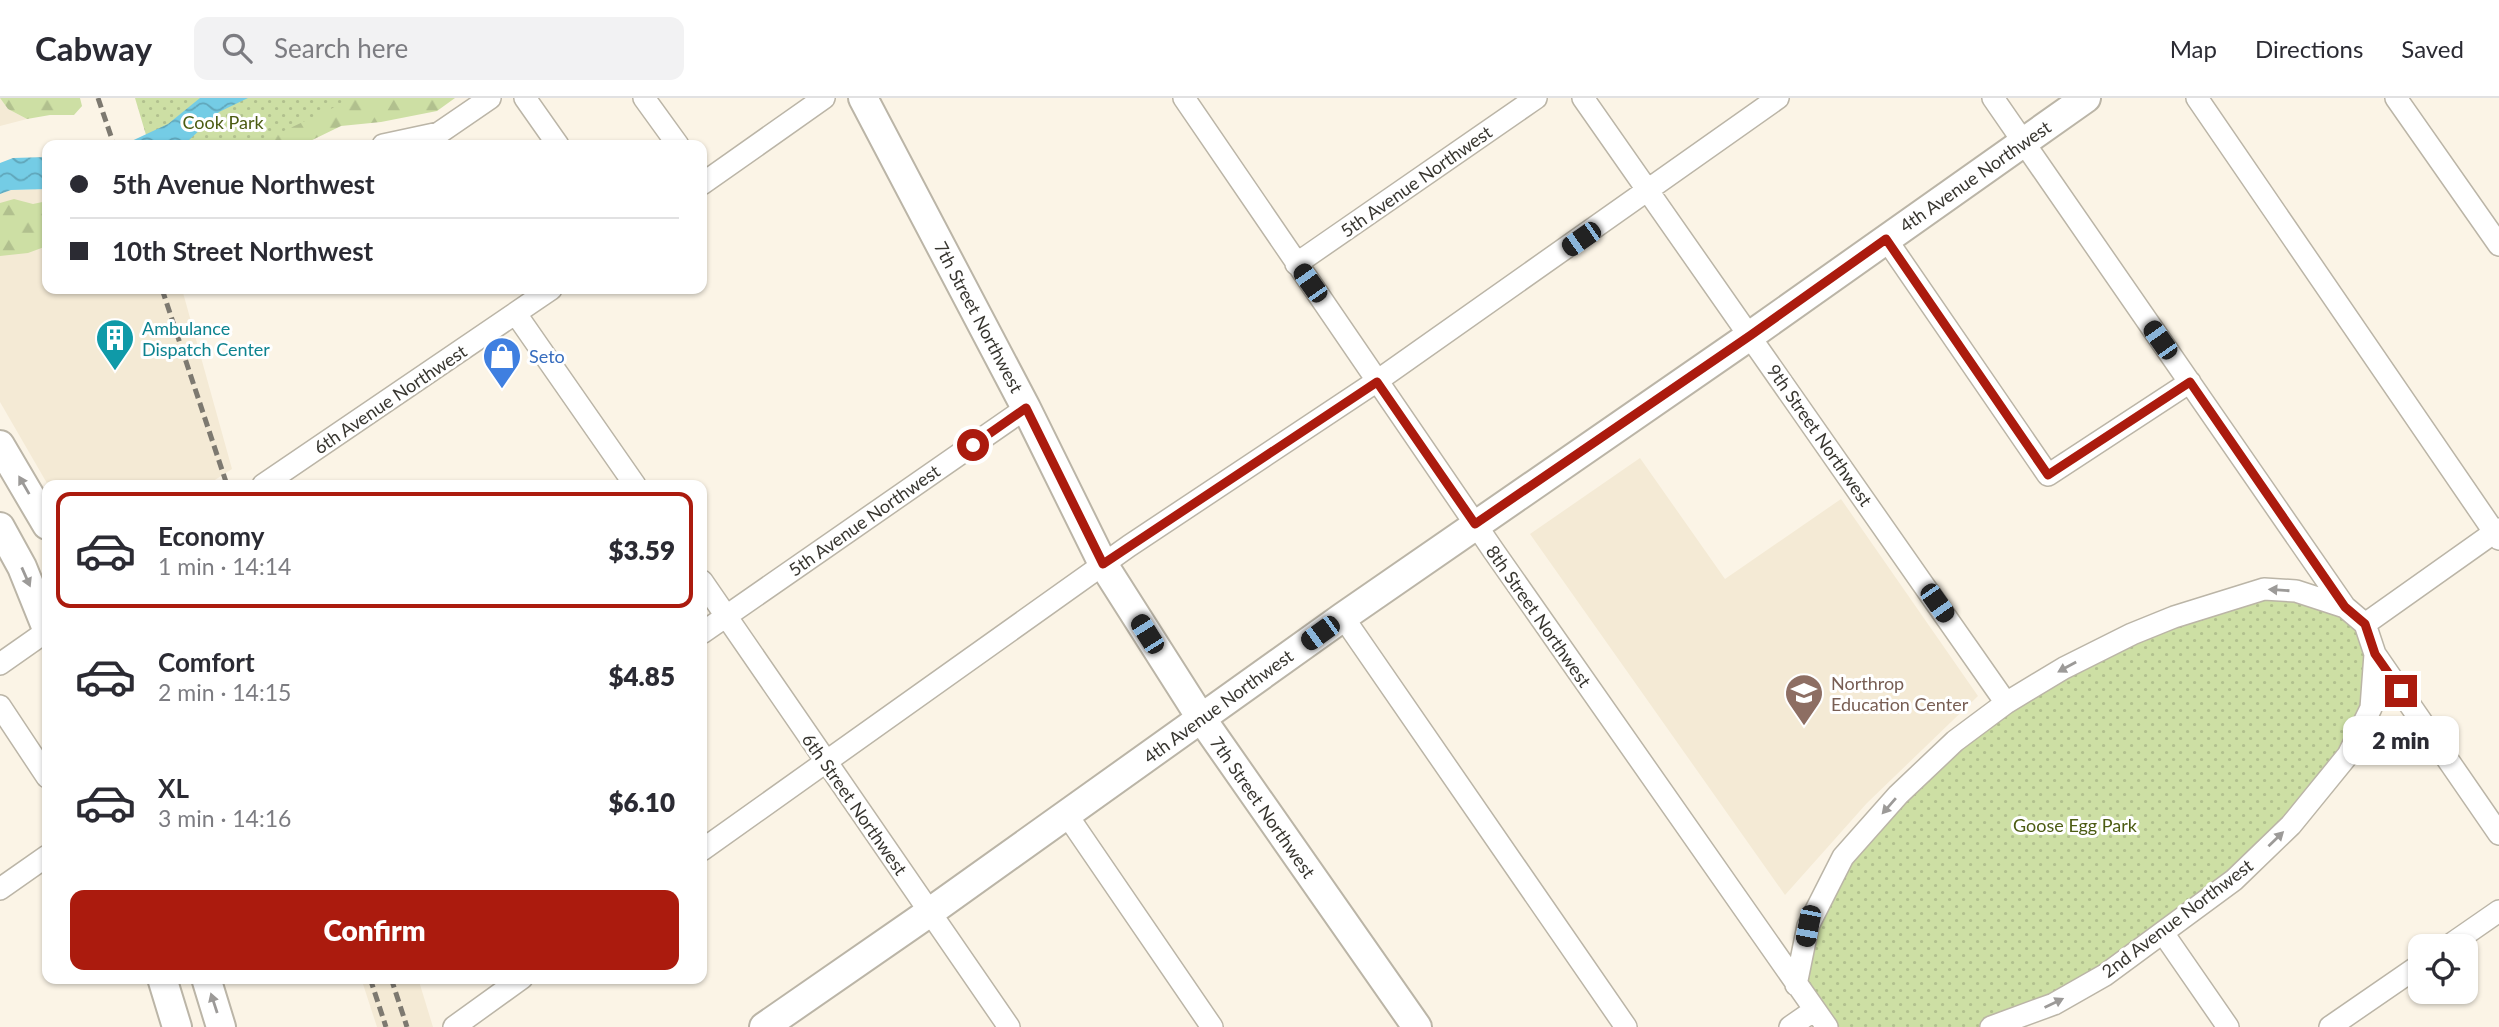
<!DOCTYPE html>
<meta charset="utf-8">
<style>
:root{--surface:#fff;--page:#f2f2f3;--text:#2b2b33;--muted:#7c7c81;--line:#e1e1e2;--accent:#ab1b0e}
body{margin:0;font-family:Lato,sans-serif;background:var(--page);color:var(--text);height:100vh;display:flex;flex-direction:column;font-size:26px;white-space:nowrap}
*{box-sizing:border-box;margin:0}
p{font-size:23px;color:var(--muted)}
.icon{flex:none;width:38px;height:38px;fill:none;stroke:currentColor;stroke-width:2;stroke-linecap:round;stroke-linejoin:round}
.map{position:relative;flex:1;overflow:hidden}
.panel{position:absolute;left:42px;top:382px;width:665px;height:504px;display:flex;flex-direction:column;background:var(--surface);border-radius:14px;box-shadow:0 2px 5px #0004}
.panel>*{flex:none}
.banner{position:absolute;left:42px;top:42px;width:665px;height:154px;border-radius:14px;box-shadow:0 2px 5px #0004;display:grid;align-content:center;height:154px;padding:0 28px;background:var(--surface)}
.tools{position:absolute;left:2408px;top:836px;display:grid;gap:14px}
.tools a{display:grid;place-items:center;width:70px;height:70px;border-radius:14px;background:var(--surface);box-shadow:0 2px 5px #0004;font-size:35px}
.end{position:absolute;width:32px;height:32px;margin:-16px;border:9px solid #ab1b0e;background:#fff;box-shadow:0 0 0 4px #fff}
.from{border-radius:50%}
.bubble{position:absolute;height:49px;border-radius:14px;background:var(--surface);box-shadow:0 2px 5px #0004;font-size:23px;font-weight:800;line-height:49px;text-align:center}
.car{position:absolute;width:21px;height:42px;margin:-21px -10px;border-radius:9px;box-shadow:0 0 5px 2px #0007;background:linear-gradient(#222 24%,#8ab4d8 0 40%,#222 0 76%,#8ab4d8 0 86%,#222 0)}
.banner b{display:flex;align-items:center;gap:24px;height:66px;font-size:26px}
.banner b+b{border-top:2px solid var(--line)}
.banner i{width:18px;height:18px;background:var(--text)}
ul{padding:12px 0 0;list-style:none}
li{display:flex;align-items:center;gap:21px;height:116px;margin:0 14px 10px;padding:0 14px;border:4px solid transparent;border-radius:14px}
li div{flex:1}
li b{display:block;font-size:26px}
li em{font-style:normal;font-weight:800}
li.on{border-color:var(--accent)}
li>.icon{width:63px;height:63px;stroke-width:1.5}
.action{display:flex;gap:14px;margin-top:auto;padding:14px 28px}
.action a{flex:1;height:80px;border-radius:14px;background:var(--accent);color:#fff;font-size:28px;font-weight:800;line-height:80px;text-align:center}
header{display:flex;align-items:center;gap:42px;box-sizing:border-box;height:98px;padding:0 35px;background:var(--surface);border-bottom:2px solid var(--line)}
header strong{font-size:33px}
nav{display:flex;gap:38px;margin-inline-start:auto;font-size:24px}
.search{width:490px;height:63px;background:var(--page);display:flex;align-items:center;gap:18px;box-sizing:border-box;padding:0 24px;border-radius:14px;color:var(--muted);font-size:26px}
.map>svg:first-child{display:block}
</style>
<header>
<strong>Cabway</strong>
<div class="search"><svg class="icon" aria-label="search" viewBox="0 0 24 24"><circle cx="10" cy="10" r="6"/><path d="M15 15l6 6"/></svg>Search here</div>
<nav><a>Map</a><a>Directions</a><a>Saved</a></nav>
</header>
<div class="map">
<svg width="2499" height="929" viewBox="0 0 2499 929">
<defs>
<pattern id="forest-firs" width="22" height="20" patternUnits="userSpaceOnUse" patternTransform="scale(1.75)"><rect width="22" height="20" fill="#cddfa4"/><path d="M5 1l3.5 6h-7zM16 11l3.5 6h-7z" fill="#b1c08e"/></pattern>
<pattern id="park-dots" width="8" height="8" patternUnits="userSpaceOnUse" patternTransform="scale(1.75)"><rect width="8" height="8" fill="#cddfa4"/><path d="M2 2h.1M6 6h.1" fill="none" stroke="#b1c08e" stroke-width="1.8" stroke-linecap="round"/></pattern>
<pattern id="water-waves" width="16" height="10" patternUnits="userSpaceOnUse" patternTransform="scale(1.75)"><rect width="16" height="10" fill="#74cce5"/><path d="M0 5q4-4 8 0t8 0" fill="none" stroke="#60a6ba"/></pattern>
</defs>
<rect width="100%" height="100%" fill="#fbf4e6"/>
<path fill="#f4ead5" d="M0,0l8,11 19,10 -27,7z
M47,91v100h135l50,180 -25,16h-159l-48,-83v-208l11,-4z
M1640,360l85,121 116,-80 137,197 -111,107 -82,92 -255,-361z
M361,880h57l15,49h-56z"/>
<path fill="url(#forest-firs)" d="M0,0h80l2,8 -8,9h-24l-23,4 -19,-10z
M249,0h206l-18,13 -56,11 -40,4 -39,19h-125z
M14,101l19,5 14,-3v45l-19,7 -28,3v-53z"/>
<path fill="url(#park-dots)" d="M135,0h219l-100,47h-105z
M2264,491l101,35 6,84 -80,117 -128,108 -172,94h-164l-31,-41 12,-60 90,-131 166,-127z"/>
<path fill="url(#water-waves)" d="M200,0h48l-29,14 -31,29 -8,4h-57l45,-21z
M47,59v32l-36,1 -11,4v-31l13,-5z"/>
<g fill="none" stroke-linecap="round" stroke-linejoin="round">
<defs>
<path id="minor" d="M525,0l33,47
M644,0l34,47
M1184,0l309,452 334,477
M1583,0l423,605
M1993,0l352,509 20,17 10,30 124,180
M2197,0l302,441
M2396,0l103,147
M383,47l56,-12 51,-35
M702,86l122,-86
M1886,141l162,236 142,-93
M1296,166l240,-166
M516,216l119,171
M263,387l288,-196
M702,483l307,446
M1343,519l283,410
M2365,526l134,-95
M702,535l324,-225
M0,566l47,-33
M0,608l47,71
M1067,717l145,212
M702,752l427,-304 248,-165 401,-283
M0,791l47,-33
M2163,835l65,94
M2447,849l52,-36
M1796,887l12,-59 35,-69 55,-62 57,-54 51,-38 58,-35 68,-34 42,-17 90,-28 32,2 49,16
M454,929l68,-49
M1790,929l23,-16
M1991,929l63,-23 51,-29 129,-95 57,-55 57,-70 23,-47 4,-54
M2330,929l90,-62"/>
<path id="major" d="M863,0l163,310 77,156 98,154 216,309
M0,347l47,80
M0,429l22,40 25,62
M162,880l15,49
M206,880l15,49
M764,929l166,-115 413,-295 408,-282 335,-237"/>
</defs>
<use href="#minor" stroke="#bbb5a7" stroke-width="24"/>
<use href="#major" stroke="#bbb5a7" stroke-width="32"/>
<use href="#minor" stroke="#fff" stroke-width="21"/>
<use href="#major" stroke="#fff" stroke-width="28"/>
<path stroke="#7d7970" stroke-width="5" stroke-dasharray="10 5" stroke-linecap="butt" d="M98,0l16,47
M162,191l65,196
M370,880l16,49
M391,880l16,49"/>
</g>
<defs><path id="oneway-solid" d="M-6-.8H1V-3.2L6.5 0L1 3.2V.8H-6Z" transform="scale(1.75)"/></defs>
<g fill="#9c9a98">
<use href="#oneway-solid" transform="translate(24 387) rotate(-120)"/>
<use href="#oneway-solid" transform="translate(26 479) rotate(66)"/>
<use href="#oneway-solid" transform="translate(2279 492) rotate(-176)"/>
<use href="#oneway-solid" transform="translate(2067 569) rotate(151)"/>
<use href="#oneway-solid" transform="translate(1889 708) rotate(131)"/>
<use href="#oneway-solid" transform="translate(2276 741) rotate(-44)"/>
<use href="#oneway-solid" transform="translate(214 905) rotate(-108)"/>
<use href="#oneway-solid" transform="translate(2054 905) rotate(-26)"/>
</g>
<g fill="none" stroke-linecap="round" stroke-linejoin="round">
<path stroke="#ab1b0e" stroke-width="9" d="M973,347l53,-37 77,156 274,-182 98,142 276,-189 135,-96 162,236 142,-93 155,225 20,17 10,30 26,37"/>
</g>
<defs>
<symbol id="building-pin" viewBox="-11 -11 22 30"><path d="M0 17L-7.5 6A9.5 9.5 0 1 1 7.5 6Z" fill="#0f9aa8" stroke="#fff"/><path d="M-4-6H4V6H1V3H-1V6H-4ZM-2.5-4.3h1.7v1.8h-1.7ZM.8-4.3h1.7v1.8H.8ZM-2.5-1h1.7V.8h-1.7ZM.8-1h1.7V.8H.8Z" fill="#fff"/></symbol>
<symbol id="shop-pin" viewBox="-11 -11 22 30"><path d="M0 17L-7.5 6A9.5 9.5 0 1 1 7.5 6Z" fill="#3f7fe0" stroke="#fff"/><path d="M-5-2.5h2.3a2.7 3.5 0 0 1 5.4 0H5L5.5 6h-11ZM-1.5-2.5h3a1.5 2.3 0 0 0-3 0Z" fill="#fff"/></symbol>
<symbol id="school-pin" viewBox="-11 -11 22 30"><path d="M0 17L-7.5 6A9.5 9.5 0 1 1 7.5 6Z" fill="#8d6e63" stroke="#fff"/><path d="M0-5L7-2L0 1L-7-2ZM-4 1L0 2.5L4 1V4Q0 6-4 4Z" fill="#fff"/></symbol>
</defs>
<g fill-rule="evenodd">
<use href="#building-pin" x="93" y="218" width="44" height="60"/>
<use href="#shop-pin" x="480" y="236" width="44" height="60"/>
<use href="#school-pin" x="1782" y="573" width="44" height="60"/>
</g>
<g text-anchor="middle" dominant-baseline="central" stroke-width="6" stroke-linejoin="round" paint-order="stroke">
<g font-size="18" fill="#4c5c13" stroke="#fff">
<text x="223" y="24">Cook Park</text>
<text x="2075" y="727">Goose Egg Park</text>
</g>
<g font-size="18" fill="#383630" stroke="#fff">
<text transform="translate(1975 78) rotate(-35)">4th Avenue Northwest</text>
<text transform="translate(1416 83) rotate(-35)">5th Avenue Northwest</text>
<text transform="translate(979 219) rotate(62)">7th Street Northwest</text>
<text transform="translate(390 301) rotate(-34)">6th Avenue Northwest</text>
<text transform="translate(1820 337) rotate(55)">9th Street Northwest</text>
<text transform="translate(864 422) rotate(-35)">5th Avenue Northwest</text>
<text transform="translate(1539 518) rotate(55)">8th Street Northwest</text>
<text transform="translate(1218 608) rotate(-36)">4th Avenue Northwest</text>
<text transform="translate(855 706) rotate(55)">6th Street Northwest</text>
<text transform="translate(1263 709) rotate(55)">7th Street Northwest</text>
<text transform="translate(2177 820) rotate(-37)">2nd Avenue Northwest</text>
</g>
<g font-size="18" fill="#0d838f" stroke="#fff" text-anchor="start">
<text x="142" y="230">Ambulance<tspan x="142" dy="21">Dispatch Center</tspan></text>
</g>
<g font-size="18" fill="#366cbe" stroke="#fff" text-anchor="start">
<text x="529" y="258">Seto</text>
</g>
<g font-size="18" fill="#785e54" stroke="#fff" text-anchor="start">
<text x="1831" y="585">Northrop<tspan x="1831" dy="21">Education Center</tspan></text>
</g>
</g>
</svg>
<div class="tools">
<a><svg class="icon" aria-label="locate" viewBox="0 0 24 24"><circle cx="12" cy="12" r="6"/><path d="M12 2v4M12 18v4M2 12h4M18 12h4"/></svg></a>
</div>
<i class="end from" style="left:973px;top:347px"></i>
<i class="end" style="left:2401px;top:593px"></i>
<div class="bubble" style="left:2343px;top:618px;width:116px">2 min</div>
<i class="car" style="left:1581px;top:141px;rotate:235deg"></i>
<i class="car" style="left:1310px;top:185px;rotate:325deg"></i>
<i class="car" style="left:2160px;top:242px;rotate:325deg"></i>
<i class="car" style="left:1937px;top:505px;rotate:145deg"></i>
<i class="car" style="left:1320px;top:535px;rotate:234deg"></i>
<i class="car" style="left:1147px;top:536px;rotate:328deg"></i>
<i class="car" style="left:1808px;top:828px;rotate:191deg"></i>
<div class="banner">
<b><i class="from"></i>5th Avenue Northwest</b>
<b><i></i>10th Street Northwest</b>
</div>
<section class="panel">
<ul>
<li class="on"><svg class="icon" aria-label="car" viewBox="0 0 24 24"><path d="M5 17H2v-5l4-1 3-4h7l3 4 3 1v5h-3M9 17h6M6 11h13"/><circle cx="7" cy="17" r="2"/><circle cx="17" cy="17" r="2"/></svg><div><b>Economy</b><p>1 min · 14:14</p></div><em>$3.59</em></li>
<li><svg class="icon" aria-label="car" viewBox="0 0 24 24"><path d="M5 17H2v-5l4-1 3-4h7l3 4 3 1v5h-3M9 17h6M6 11h13"/><circle cx="7" cy="17" r="2"/><circle cx="17" cy="17" r="2"/></svg><div><b>Comfort</b><p>2 min · 14:15</p></div><em>$4.85</em></li>
<li><svg class="icon" aria-label="car" viewBox="0 0 24 24"><path d="M5 17H2v-5l4-1 3-4h7l3 4 3 1v5h-3M9 17h6M6 11h13"/><circle cx="7" cy="17" r="2"/><circle cx="17" cy="17" r="2"/></svg><div><b>XL</b><p>3 min · 14:16</p></div><em>$6.10</em></li>
</ul>
<div class="action"><a>Confirm</a></div>
</section>
</div>
